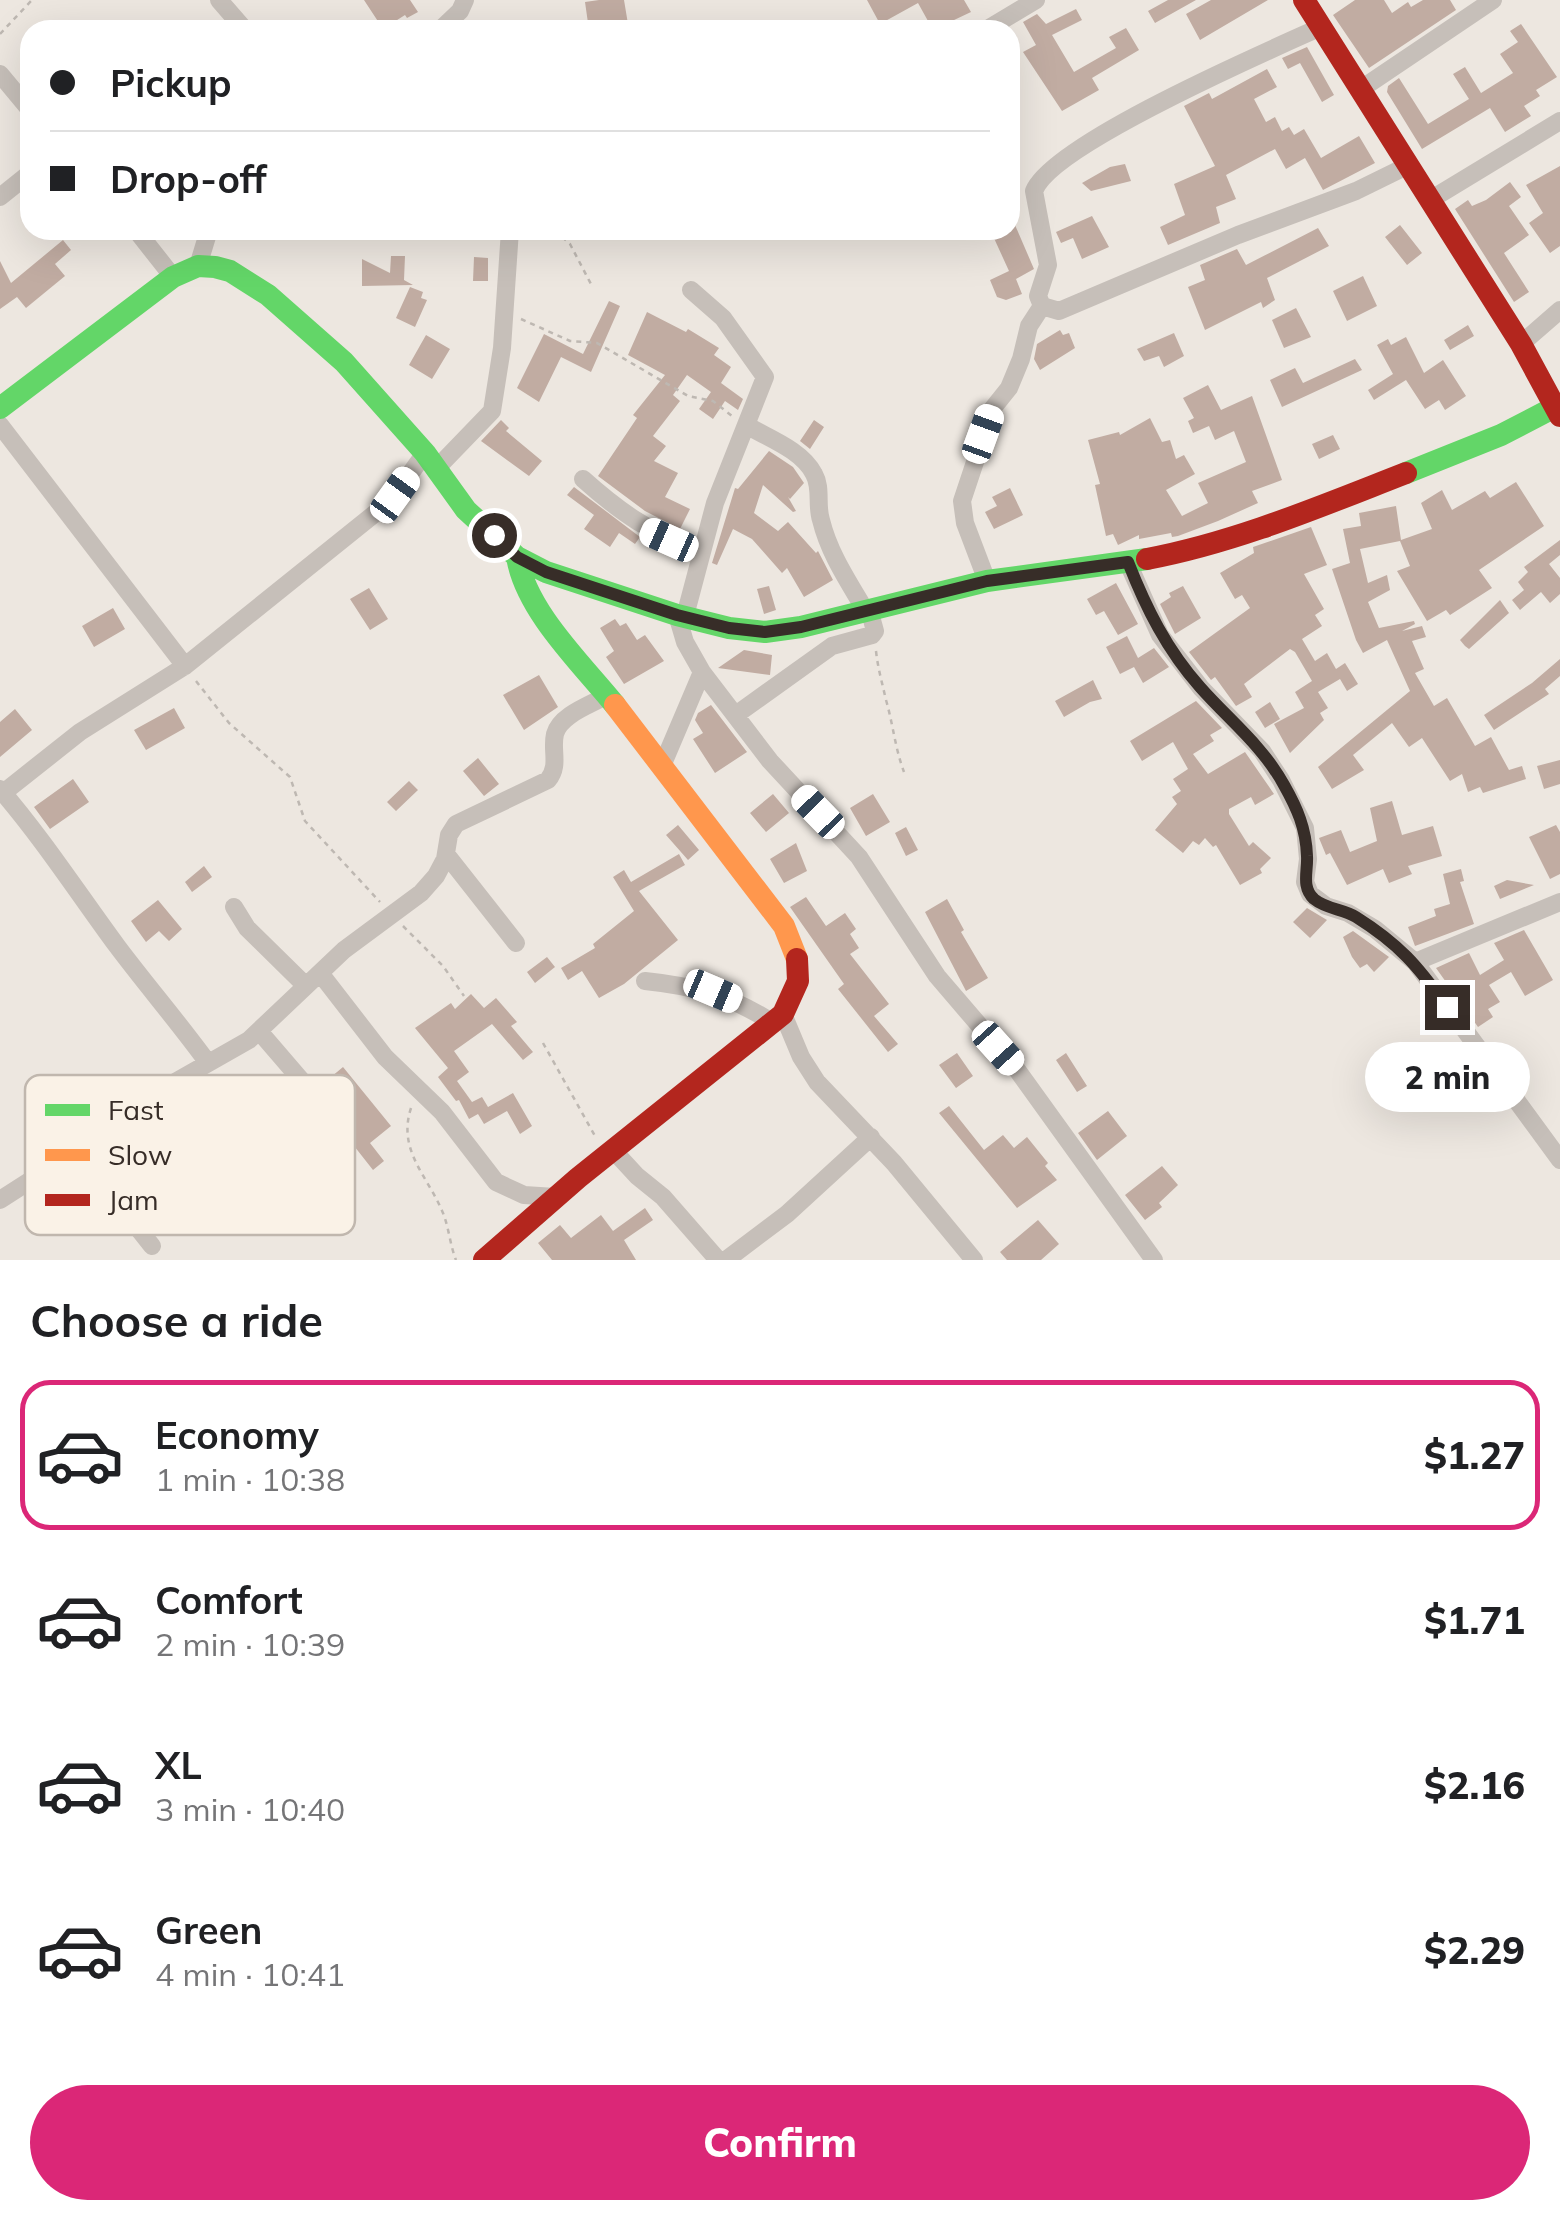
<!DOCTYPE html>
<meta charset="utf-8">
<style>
:root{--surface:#fff;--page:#f2f2f2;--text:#202124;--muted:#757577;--line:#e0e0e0;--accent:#db2777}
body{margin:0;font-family:Mulish,sans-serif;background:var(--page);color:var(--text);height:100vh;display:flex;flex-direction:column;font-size:38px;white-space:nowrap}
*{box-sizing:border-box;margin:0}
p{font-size:32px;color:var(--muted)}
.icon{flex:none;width:55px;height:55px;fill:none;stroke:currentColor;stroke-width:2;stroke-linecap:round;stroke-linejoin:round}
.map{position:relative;height:1260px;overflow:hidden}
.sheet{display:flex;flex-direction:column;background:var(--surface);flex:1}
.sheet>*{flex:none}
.banner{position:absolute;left:20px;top:20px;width:1000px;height:220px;border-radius:30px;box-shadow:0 10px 40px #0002;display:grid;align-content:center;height:220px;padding:0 30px;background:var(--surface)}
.end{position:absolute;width:45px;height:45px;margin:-22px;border:12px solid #372d28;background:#fff;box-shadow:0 0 0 5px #fff}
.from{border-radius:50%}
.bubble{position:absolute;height:70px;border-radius:35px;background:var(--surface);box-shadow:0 10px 40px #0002;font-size:32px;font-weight:800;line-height:70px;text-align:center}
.car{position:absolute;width:30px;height:60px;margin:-30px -15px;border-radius:12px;box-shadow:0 0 8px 2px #0007;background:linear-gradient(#fff 24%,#345 0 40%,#fff 0 76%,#345 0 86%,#fff 0)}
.banner b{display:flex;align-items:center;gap:35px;height:95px;font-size:38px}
.banner b+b{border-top:2px solid var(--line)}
.banner i{width:25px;height:25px;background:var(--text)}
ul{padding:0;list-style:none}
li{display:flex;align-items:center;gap:30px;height:150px;margin:0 20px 15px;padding:0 10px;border:5px solid transparent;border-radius:30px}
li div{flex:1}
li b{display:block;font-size:38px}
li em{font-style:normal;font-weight:800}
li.current{border-color:var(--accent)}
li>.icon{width:90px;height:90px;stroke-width:1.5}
h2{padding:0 30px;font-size:45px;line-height:120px}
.cta{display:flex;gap:20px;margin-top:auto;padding:20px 30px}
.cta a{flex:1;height:115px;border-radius:60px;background:var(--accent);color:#fff;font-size:40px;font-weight:800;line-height:115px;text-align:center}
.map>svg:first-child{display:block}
</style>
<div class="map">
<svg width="1560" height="1260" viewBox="0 0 1560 1260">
<rect width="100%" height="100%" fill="#ede7e0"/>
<path fill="#c1aca2" d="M364,0h46l8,12 -11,6 -2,-3 -22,14z
M599,0h25l5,30h-40l-4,-28z
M867,0h97l7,12 -38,18 -15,-27 -38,21z
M1168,0h28l-41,23 -7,-12z
M1211,0h57l-68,40 -14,-26z
M1355,0h29l8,13 16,-11 3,5 12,-7h27l6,10 -87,58 -36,-53z
M1076,9l6,11 -30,15 22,37 42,-24 -7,-11 17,-9 13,22 -47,28 7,12 -37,21 -39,-59 13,-7 -13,-23 14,-8 9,10z
M1521,24l36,53 -21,13 4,6 -16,10 7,10 -26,16 -15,-24 -68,41 -35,-57 1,-6 11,-8 29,46 41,-25 -16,-25 12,-7 16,26 32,-20 -13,-19 18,-12 -8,-11z
M1307,47l27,48 -12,7 -22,-39 -12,6 -6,-11z
M1267,69l10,18 -23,12 12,23 9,-5 7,14 7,-4 5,8 10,-6 17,29 38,-22 16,27 -52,27 -18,-32 -19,11 -11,-20 -49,26 10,24 -20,8 4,16 -52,22 -8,-18 25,-12 -11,-31 41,-18 -31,-60 25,-13 3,6z
M1125,164l6,17 -40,10 -9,-8 28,-16z
M1560,166v80l-10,7 -21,-30 14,-10 -17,-28z
M1510,182l11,15 -12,9 20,29 -25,18 25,39 -15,10 -59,-93 13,-9 4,6 14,-6z
M1092,216l17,31 -27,12 -9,-21 -12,5 -5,-11z
M1015,225l19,44 -18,10 6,15 -16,6 -9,-3 -7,-17 19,-9 -16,-35z
M1400,225l22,28 -15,12 -22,-28z
M1318,228l11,18 -62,32 8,22 -12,8 -2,-6 -56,28 -17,-43 17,-7 -5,-15 37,-16 9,16z
M63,240l8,10 -16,14 10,12 -39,32 -9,-11 -17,12v-48l11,22z
M391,256h14l-1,24 9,5 -51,1v-27l28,14z
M474,257l14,1v23h-15z
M1363,276l14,30 -30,15 -14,-30z
M410,287l13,5 -2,6 6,2 -12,27 -19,-9z
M609,301l11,5 -29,66 -30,-15 -22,45 -22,-14 27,-54 39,20z
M1296,308l15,29 -27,11 -12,-28z
M647,312l39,20 2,-3 31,19 -5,7 17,12 -10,16 22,16 -5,11 -13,-9 -12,18 -14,-10 12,-17 -24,-17 -14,20 7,6 -27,35 13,10 -12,15 24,12 -13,24 25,12 -10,20 -35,-18 -47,-35 39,-58 -4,-3 32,-40 -37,-20z
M1468,325l6,11 -24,14 -6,-10z
M1060,330l3,5 6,-2 6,15 -35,22 -6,-11 3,-15z
M1174,333l10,23 -20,11 -5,-11 -15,5 -7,-12z
M426,335l24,14 -18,30 -23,-14z
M1406,337l18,36 19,-13 23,36 -21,14 -6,-10 -14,9 -19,-29 -32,20 -6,-10 25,-16 -16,-29 11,-6 3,6z
M1355,359l7,11 -80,37 -12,-27 25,-12 8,15z
M1208,385l13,25 31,-14 30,84 -30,11 6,12 -40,18 -40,15 -6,1 -1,-4 -32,6v-4l-21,10 -5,-11 -7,2 -11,-51 5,-1 -12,-44 31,-8 1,3 30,-17 12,24 8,-2 6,19 8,-4 11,19 -29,16 16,26 26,-13 -10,-20 48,-21 -12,-31 -19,9 -6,-14 -16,7 -5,-12 6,-3 -11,-20z
M501,420l8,8 -3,3 36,30 -13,15 -48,-35z
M814,420l10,7 -14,22 -10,-8z
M1333,435l7,14 -21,10 -7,-15z
M769,451l24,16 11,16 -14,16 -2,-2 8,14 -3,1 -30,-27 -9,28 24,18 10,-9 28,31 2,-2 15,29 -29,17 -17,-29 -5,5 -30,-34 -19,-10 -16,36 -5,-2 23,-75 3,1z
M1516,482l28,44 -65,44 13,18 -42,27 -4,-5 -19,11 -30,-50 13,-5 -10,-25 -40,8 8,34 19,-8 3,15 -22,12 11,26 35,-7 1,3 -13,7 20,-5 4,11 -14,4 12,28 -9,4 19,33 13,-8 28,48 16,-9 18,33 13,-4 4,13 -43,14 -3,-6 -12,5 -6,-18 -12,7 -28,-43 -13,9 -17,-24 -39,32 11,15 -32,19 -14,-22 92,-76 -23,-51 -24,13 -7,-13 -24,-71 18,-6 -7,-34 18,-3 -2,-13 37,-7 5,34 31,-11 -11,-26 21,-13 10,20 33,-19 5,7z
M574,487l66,50 -5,7 -16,-11 -9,14 -26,-18 10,-14 -27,-20z
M1010,488l13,27 -29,14 -9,-17 12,-6 -5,-9z
M1311,527l16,38 -23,9 20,35 -9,6 7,11 -20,13 13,22 12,-8 9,16 9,-6 13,21 -11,7 -7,-12 -22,13 10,16 -8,5 4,7 -34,33 -16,-29 30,-16 -9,-16 17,-11 -17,-29 -5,-3 -46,35 8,13 -16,9 -21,-29 -4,3 -22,-28 61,-44 -8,-13 -7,4 -15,-26 34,-20 -1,-6z
M1560,540v15l-11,9 11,14v16l-10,9 -9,-11 -21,18 -8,-10 12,-10 -6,-8 10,-10 -4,-5z
M1116,583l22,41 -20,11 -14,-24 -8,4 -9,-16z
M769,586l7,24 -12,4 -7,-25z
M1183,586l18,32 -26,16 -15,-30 11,-7 -2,-4z
M369,588l19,31 -18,11 -20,-31z
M1500,600l9,13 -40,36 -4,-3 -5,-6z
M113,608l12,21 -31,18 -12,-21z
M615,619l5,7 6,-3 11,17 8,-5 19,26 -40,23 -18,-27 8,-6 -14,-23z
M1127,636l11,22 16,-10 15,19 -26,16 -9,-16 -14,7 -14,-27z
M744,650l28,5 -2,20 -52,-7z
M1560,659v17l-15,13 4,5 -55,36 -10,-15 48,-32z
M539,675l19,32 -34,23 -21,-35z
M1093,680l9,19 -12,3 -26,15 -9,-16z
M1196,701l26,27 -12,7 4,6 -21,13 15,20 37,-22 29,42 -19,11 -4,-8 -22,12v5l20,32 4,-4 18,16 -11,11 2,4 -22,12 -24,-40 -3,2 -8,-9 -6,7 -6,-4 -10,12 -28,-23 22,-26 -5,-7 9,-6 -8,-12 15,-10 -15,-27 -31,19 -12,-20z
M1270,702l10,17 -15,9 -10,-16z
M711,705l36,47 -32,21 -22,-34 10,-6 -8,-13 3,-7z
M174,708l11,20 -39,22 -12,-20z
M15,709l17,21 -32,27v-35z
M478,758l21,26 -15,12 -21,-25z
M1560,760v24l-16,5 -7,-23z
M73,779l16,23 -39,27 -16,-22z
M409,781l9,9 -22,21 -9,-9z
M773,794l16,19 -23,19 -16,-19z
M873,794l17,28 -24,14 -16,-28z
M1392,801l10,34 31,-9 9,30 -34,10 4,8 -23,9 -6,-14 -36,16 -17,-32 -4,2 -7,-17 22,-8 9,22 27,-11 -7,-33z
M678,825l21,25 -11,10 -22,-25z
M1556,825l4,7v42l-10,5 -21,-42z
M906,827l12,23 -12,6 -11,-23z
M796,843l11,28 -23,12 -14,-24z
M679,854l6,11 -46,26 39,49 -54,44 -25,14 -17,-27 -14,9 -7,-12 34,-20 -2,-4 41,-33 -21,-34 11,-7 7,12z
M204,866l8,11 -20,15 -7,-10z
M1461,869l3,12 -4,1 14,42 -59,22 -7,-19 28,-11 -2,-7 16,-5 -7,-30z
M1507,880l27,5 -34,14 -6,-13z
M806,897l20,29 19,-13 11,16 -6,5 9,14 -9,6 39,50 -15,12 24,28 -10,8 -50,-63 6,-5 -54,-77z
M947,899l17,31 -3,2 27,46 -22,13 -41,-79z
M158,900l24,29 -13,12 -10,-10 -13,11 -15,-21z
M1307,908l20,12 -17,18 -17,-16z
M1524,930l29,50 -28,16 -14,-24 -22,13 11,17 -12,7 5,8 -15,10 -42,-59 33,-15 11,22 24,-15 -10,-17z
M1353,931l36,26 -15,15 -7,-8 -7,4 -8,-11 -9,-20z
M547,957l8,10 -20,16 -8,-11z
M471,994l13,14 12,-10 21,24 -6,4 22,26 -10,8 -31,-36 -38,27 15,21 -12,9 15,21 10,-5 6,10 25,-14 19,33 -12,8 -13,-23 -23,13 -6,-10 -9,5 -10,-19 -3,1 -18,-24 10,-9 -33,-40 36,-25 4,6z
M957,1053l16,23 -17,12 -17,-23z
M1066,1053l21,33 -10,6 -21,-32z
M343,1067l48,59 -21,17 14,18 -11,9 -26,-33 -48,28 -6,-11 46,-26 -17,-24 4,-6 -1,-8 5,-3 -5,-5z
M949,1106l35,44 19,-15 11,13 13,-11 21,26 -3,3 12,14 -40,28 -78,-95z
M1108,1111l19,25 -30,24 -19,-27z
M1162,1166l16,19 -19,18 3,4 -17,13 -20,-25z
M645,1208l8,12 -29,20 12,20h-84l-14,-17 22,-18 11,13 30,-23 12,16z
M1038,1220l21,24 -18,16h-34l-7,-8z"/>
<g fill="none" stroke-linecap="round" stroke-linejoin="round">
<path stroke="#beb8b2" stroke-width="2.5" stroke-dasharray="5 5" stroke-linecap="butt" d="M0,34l32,-34
M555,230l15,14 22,42
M521,319l49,22 27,2 91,53 25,5 19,15
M876,651c2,18 6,31 10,49 7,24 9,48 18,72
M196,681l33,42 61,54 15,44 75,81
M403,926l40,40 21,30
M543,1043l52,93
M411,1108c-14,43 17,68 32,105 6,15 7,32 13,47"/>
<path stroke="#c6bfb9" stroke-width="18" d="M219,0l26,30
M1321,27c-53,24 -269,117 -287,164l14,74 -10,31 4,10 17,5 179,-76 118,-44 53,-26
M440,30l20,-19 5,-11
M986,30l50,-30
M0,74l30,36
M1361,89l132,-89
M0,197l30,-24
M1430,200l130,-79
M136,230l37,47
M198,266l11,-36
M1521,344l39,-34
M0,425l185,241
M746,425c22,13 56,25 68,49 8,14 2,31 7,46 8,33 27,61 44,90
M436,469l56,-58 10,-63 8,-118
M583,479c39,35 69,55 118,72
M1128,563l32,72 41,53 61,63 19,29 24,48 3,31 -3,23 5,12 16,12 22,7 27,16 40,33 145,198
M987,581l-22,-58 -3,-22 31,-93 16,-20 12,-29 8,-33 13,-20
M677,615l8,27 17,30 68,89 89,96 78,119 78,91 139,193
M685,616l30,-113 50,-126 -42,-59 -32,-28
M737,714l95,-68 40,-11 3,-4 -6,-22
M662,766l40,-94
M0,789c43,50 78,104 117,157 30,40 62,77 91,117
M3,793l77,-61 105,-66 193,-155 17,-16 30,-42
M446,854l70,89
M234,907l13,21 59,58
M1415,962l145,-60
M320,973l65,84 57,55 54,70 28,13 31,2
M645,981c49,5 87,15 128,42
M783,1014l18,43 16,25 77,81 80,97
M259,1031l55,64
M76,1150l76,96
M613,1150l24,26 26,21 55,63
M0,1200l56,-36 61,-49 132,-75 95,-90 77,-57 15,-17 9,-17 4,-24 7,-11 92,-44c12,-15 3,-29 7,-46 5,-19 35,-29 51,-38
M726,1260l61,-46 84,-77"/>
<path stroke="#63d668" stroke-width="22" d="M0,408l173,-131 25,-11 17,1 15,4 38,24 76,67 81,91 41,57 51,47 29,15 131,43 52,13 36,4 36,-5 186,-46 160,-22
M1406,473l95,-38 54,-28
M517,557c9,54 64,106 98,148"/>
<path stroke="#ff974d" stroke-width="22" d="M615,705l169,221 13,33"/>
<path stroke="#b3261e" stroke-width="22" d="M1304,0l217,344 39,72
M1147,559c90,-17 174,-53 259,-86
M484,1260l94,-82 205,-164 15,-33 -1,-22"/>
</g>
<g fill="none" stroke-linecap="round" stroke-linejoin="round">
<path stroke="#372d28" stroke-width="12" d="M494,535l23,22 29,15 131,43 52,13 36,4 36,-5 186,-46 141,-19c18,46 39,88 72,125 29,33 62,58 84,98 13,23 22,43 23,71 1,15 -6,31 7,43 12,10 29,10 42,18 43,27 62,49 91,90"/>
</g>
<rect x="25" y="1075" width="330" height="160" rx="15" fill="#faf2e7" stroke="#c0b7ae" stroke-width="2.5"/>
<rect x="45" y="1104" width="45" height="12" fill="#63d668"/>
<rect x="45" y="1149" width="45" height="12" fill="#ff974d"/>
<rect x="45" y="1194" width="45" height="12" fill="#b3261e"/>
<g font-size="28" fill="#372d28">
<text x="108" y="1120">Fast</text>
<text x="108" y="1165">Slow</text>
<text x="108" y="1210">Jam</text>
</g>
</svg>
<i class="end from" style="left:494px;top:535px"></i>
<i class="end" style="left:1447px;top:1007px"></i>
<div class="bubble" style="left:1365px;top:1042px;width:165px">2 min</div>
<i class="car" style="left:983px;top:434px;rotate:20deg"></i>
<i class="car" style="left:395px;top:495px;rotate:36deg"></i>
<i class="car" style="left:669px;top:540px;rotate:294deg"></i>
<i class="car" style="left:818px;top:812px;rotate:316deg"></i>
<i class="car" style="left:713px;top:991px;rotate:113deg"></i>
<i class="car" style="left:998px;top:1048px;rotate:138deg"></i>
<div class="banner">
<b><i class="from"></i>Pickup</b>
<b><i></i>Drop-off</b>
</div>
</div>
<section class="sheet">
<h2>Choose a ride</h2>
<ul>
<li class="current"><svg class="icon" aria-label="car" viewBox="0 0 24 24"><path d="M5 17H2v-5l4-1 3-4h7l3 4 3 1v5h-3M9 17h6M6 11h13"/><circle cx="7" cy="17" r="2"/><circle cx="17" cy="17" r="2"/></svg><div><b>Economy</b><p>1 min · 10:38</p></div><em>$1.27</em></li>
<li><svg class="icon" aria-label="car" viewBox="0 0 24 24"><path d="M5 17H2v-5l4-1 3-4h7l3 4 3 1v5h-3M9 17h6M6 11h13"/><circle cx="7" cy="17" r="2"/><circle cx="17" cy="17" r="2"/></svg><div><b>Comfort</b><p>2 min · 10:39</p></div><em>$1.71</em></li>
<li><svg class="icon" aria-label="car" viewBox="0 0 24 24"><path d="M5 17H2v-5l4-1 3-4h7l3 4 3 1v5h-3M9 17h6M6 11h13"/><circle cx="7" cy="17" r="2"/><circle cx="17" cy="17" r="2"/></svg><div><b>XL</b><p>3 min · 10:40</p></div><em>$2.16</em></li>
<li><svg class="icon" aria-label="car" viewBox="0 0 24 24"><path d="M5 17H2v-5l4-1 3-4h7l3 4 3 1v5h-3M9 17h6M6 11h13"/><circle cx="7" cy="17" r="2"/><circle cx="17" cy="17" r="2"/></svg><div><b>Green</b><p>4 min · 10:41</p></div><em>$2.29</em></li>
</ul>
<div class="cta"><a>Confirm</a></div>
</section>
